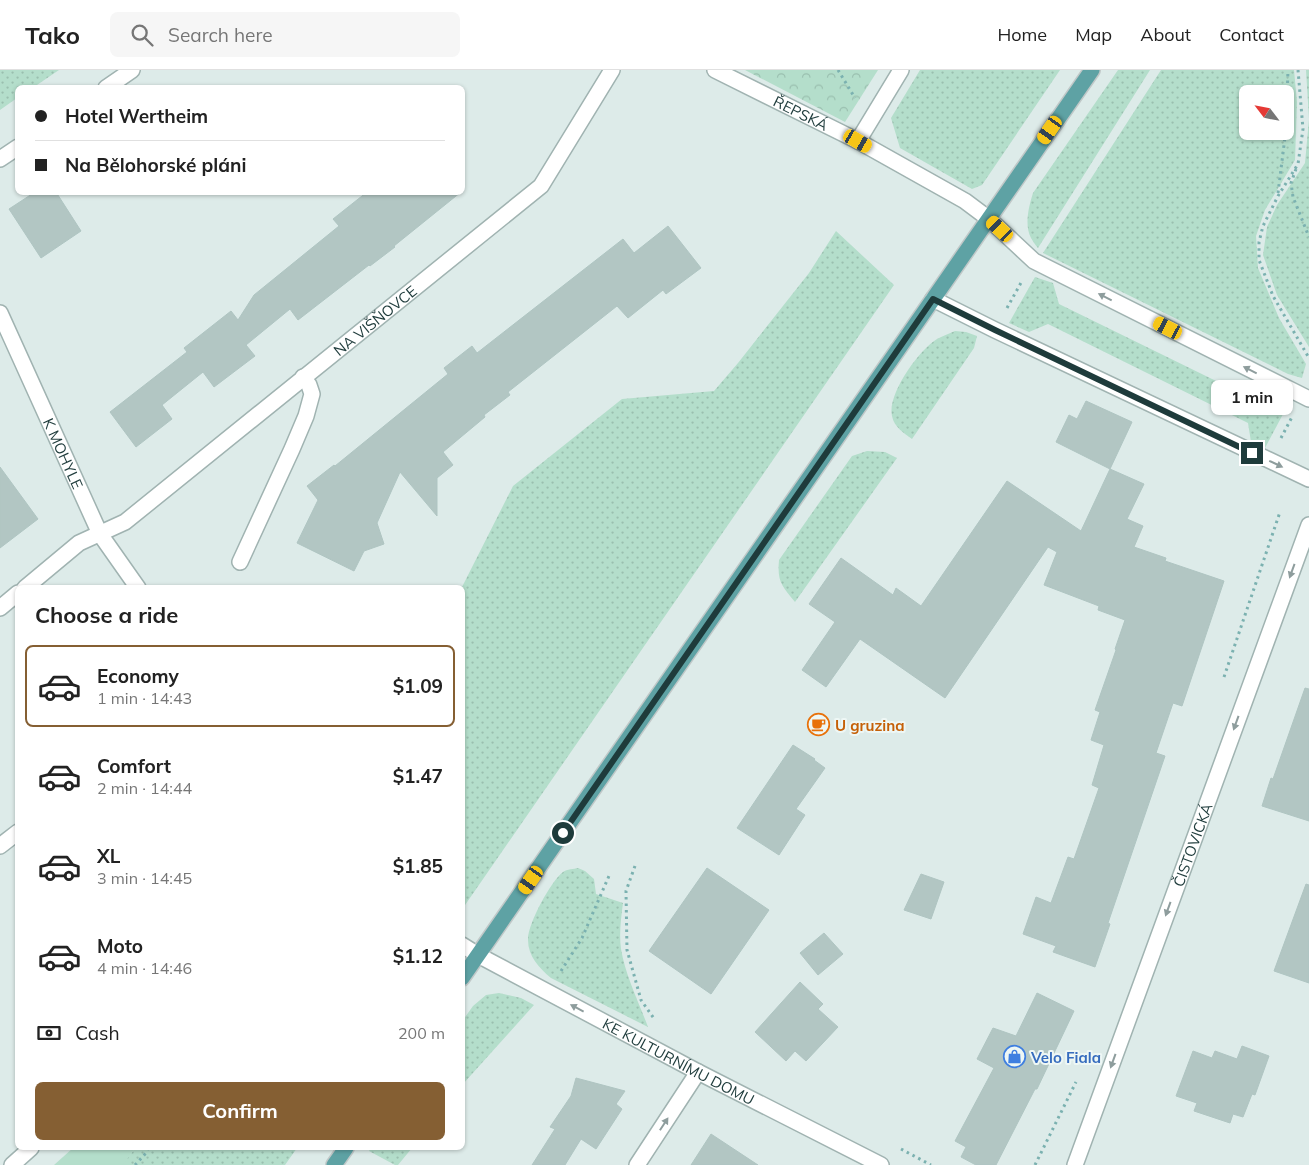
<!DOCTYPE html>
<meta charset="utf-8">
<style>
:root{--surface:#fff;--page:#f6f6f6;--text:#222;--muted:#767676;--line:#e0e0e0;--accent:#855f33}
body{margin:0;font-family:Mulish,sans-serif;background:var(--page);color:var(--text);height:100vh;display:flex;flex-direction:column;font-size:19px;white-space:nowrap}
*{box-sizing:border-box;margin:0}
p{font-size:16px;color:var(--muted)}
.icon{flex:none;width:28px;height:28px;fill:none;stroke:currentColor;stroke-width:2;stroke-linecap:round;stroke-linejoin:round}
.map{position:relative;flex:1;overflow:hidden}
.sheet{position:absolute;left:15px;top:515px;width:450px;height:565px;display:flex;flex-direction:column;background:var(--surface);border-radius:8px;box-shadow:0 1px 4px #0004}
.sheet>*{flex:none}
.top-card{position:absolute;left:15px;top:15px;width:450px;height:110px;border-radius:8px;box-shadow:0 1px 4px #0004;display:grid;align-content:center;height:110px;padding:0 20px;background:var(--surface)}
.needle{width:32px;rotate:302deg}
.fabs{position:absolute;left:1239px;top:15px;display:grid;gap:10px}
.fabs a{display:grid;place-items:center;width:55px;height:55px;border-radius:8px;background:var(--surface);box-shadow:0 1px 4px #0004;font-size:25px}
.end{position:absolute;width:22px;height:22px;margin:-11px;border:6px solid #1e3b3b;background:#fff;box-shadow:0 0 0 2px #fff}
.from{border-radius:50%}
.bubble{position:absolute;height:35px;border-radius:8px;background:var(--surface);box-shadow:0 1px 4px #0004;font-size:16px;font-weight:700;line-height:35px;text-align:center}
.car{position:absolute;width:15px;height:30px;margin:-15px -8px;border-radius:6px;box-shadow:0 0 4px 1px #0007;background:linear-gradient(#f5c518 24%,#345 0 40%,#f5c518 0 76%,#345 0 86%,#f5c518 0)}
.top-card b{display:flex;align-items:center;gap:18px;height:48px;font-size:19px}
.top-card b+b{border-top:1px solid var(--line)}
.top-card i{width:12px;height:12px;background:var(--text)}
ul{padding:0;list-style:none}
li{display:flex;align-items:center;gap:15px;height:82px;margin:0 10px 8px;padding:0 10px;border:2px solid transparent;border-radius:8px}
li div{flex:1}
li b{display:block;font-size:19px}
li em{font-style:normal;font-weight:700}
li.on{border-color:var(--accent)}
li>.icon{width:45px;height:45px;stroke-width:1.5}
h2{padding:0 20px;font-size:22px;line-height:60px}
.pay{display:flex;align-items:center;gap:12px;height:55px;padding:0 20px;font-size:19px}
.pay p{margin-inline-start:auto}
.cta{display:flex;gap:10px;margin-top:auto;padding:10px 20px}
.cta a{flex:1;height:58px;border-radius:8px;background:var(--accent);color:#fff;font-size:20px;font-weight:700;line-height:58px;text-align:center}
header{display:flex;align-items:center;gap:30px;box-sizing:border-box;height:70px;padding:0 25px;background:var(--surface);border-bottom:1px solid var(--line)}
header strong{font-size:24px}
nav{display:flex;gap:28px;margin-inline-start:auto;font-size:18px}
.search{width:350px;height:45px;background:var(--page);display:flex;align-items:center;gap:12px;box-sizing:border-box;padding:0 18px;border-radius:8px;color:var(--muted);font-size:19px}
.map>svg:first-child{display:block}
</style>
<header>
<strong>Tako</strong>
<div class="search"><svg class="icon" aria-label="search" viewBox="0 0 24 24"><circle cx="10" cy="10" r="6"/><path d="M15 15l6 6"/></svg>Search here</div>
<nav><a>Home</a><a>Map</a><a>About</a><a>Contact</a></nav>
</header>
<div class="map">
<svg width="1309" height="1095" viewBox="0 0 1309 1095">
<defs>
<pattern id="grass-dots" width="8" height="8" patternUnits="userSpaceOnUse" patternTransform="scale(1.25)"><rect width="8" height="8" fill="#b4decb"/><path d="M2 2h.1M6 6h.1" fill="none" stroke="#9abfaf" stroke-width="1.8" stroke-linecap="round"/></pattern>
<pattern id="park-crowns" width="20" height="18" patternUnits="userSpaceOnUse" patternTransform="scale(1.25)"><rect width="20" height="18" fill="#b4decb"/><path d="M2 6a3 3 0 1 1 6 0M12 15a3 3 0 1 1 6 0" fill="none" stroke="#9abfaf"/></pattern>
</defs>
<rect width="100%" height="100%" fill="#ddebe9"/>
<path fill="url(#grass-dots)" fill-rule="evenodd" d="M0,0h59l-25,17 -16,1 -1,10 -17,12z
M920,0h140l-78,115 -10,4 -72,-41 -9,-30z
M1118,0h32l-112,178c-3,-3 -5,-7 -7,-10 -7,-13 -2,-32 2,-45z
M1161,0h133l3,32 -2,58 -30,50 -9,26 2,32 21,50 27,46 -4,14 -14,-4 -245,-121zM1248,24h37v37h-37z
M1306,0h3v277l-32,-52 -14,-40 4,-28 10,-22 28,-42 4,-44z
M836,161l58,54 -431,623 -1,-321 51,-101 109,-87 92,-8 24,-28 71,-90z
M1035,207l18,6 6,21 202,99 16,-10 13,8 -25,47 -14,-6 -3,-19 -200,-99 -19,8 -20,-9z
M955,261l11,1 11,4 -3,12 -62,91c-8,-6 -18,-12 -20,-23 -5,-22 27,-66 45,-77 5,-3 12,-5 18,-8z
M867,381l18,1 12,6 -102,144c-13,-16 -18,-20 -16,-42l73,-104z
M578,798l7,3 9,8 2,15 27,9c-2,15 -4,31 -2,46 4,25 18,54 27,78l-97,-49c-12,-10 -23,-22 -23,-38 -1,-15 23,-59 35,-68 4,-3 11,-3 15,-4z
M499,923l22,5 13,7 -71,79v-64l10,-14 13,-11z
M135,1078h162l-12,17h-163z
M371,1078h41l-14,17h-3l-26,-14z"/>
<path fill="url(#park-crowns)" d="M745,0h133l-33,52z"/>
<path fill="#b4decb" d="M73,1078h62l-12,17h-69z"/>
<path fill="#b2c6c3" stroke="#afc5c2" d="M35,122h21l25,39 -40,27 -32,-49z
M367,122h94l-67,54 1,1 -25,19 -1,-1 -71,55 -8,-11 -44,36 9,11 -41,31 -11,-15 -41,33 10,14 -36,28 -26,-35 77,-60 -3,-4 47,-37 7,9 16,-25 85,-69 -6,-7z
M668,156l33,42 -35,26 -3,-4 -35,28 -11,-12 -109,86 2,3 -26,20 1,2 -42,35 10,13 -16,13v38l-37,-44 -23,51 7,21 -20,7 -10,20 -57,-28 21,-43 -11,-14 27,-21 1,1 113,-92 -4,-6 28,-22 5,7 146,-114 11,14z
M1086,331l46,21 -22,47 -54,-27 13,-27 8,4z
M0,397l38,52 -38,29z
M1110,399l34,15 -17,35 16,7 -9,21 32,11 -1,3 59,20 -42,125 -9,-3 -17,50 9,3 -57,167 2,1 -15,43 -42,-15 3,-6 -33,-12 13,-37 15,6 17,-46 6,2 25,-71 -7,-3 12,-40 -13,-5 9,-28 -5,-2 21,-60 -1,-1 10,-29 -27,-10 1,-4 -55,-21 13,-33 -9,-5 -103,151 -85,-59 -34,48 -24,-17 33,-48 -26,-18 32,-46 52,37 3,-7 25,18 86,-125 74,50z
M1305,618l4,1v132l-47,-15 9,-28 2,1z
M793,675l22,14 -1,1 11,8 -29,41 9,6 -26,40 -42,-27z
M707,798l62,42 -58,84 -62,-43z
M921,804l23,8 -13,37 -27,-9z
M1306,814l3,1v98l-35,-12z
M824,863l19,21 -25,21 -18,-22z
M800,912l23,22 -5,5 20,18 -32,34 -11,-10 -9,10 -31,-29z
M1037,923l37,18 -37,78h-2l-39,76h-20l-15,-8 5,-10 -11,-6 39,-73 -17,-9 16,-31 23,8z
M1242,976l27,10 -14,39 -3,-1 -9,23 -10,-3 -3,9 -36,-12 3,-8 -21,-7 17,-45 19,7 3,-7 22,8z
M576,1008l49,13 -9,13 6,5 -26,40 -15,-10 -16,26h-33l23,-36 -5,-2 21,-31z
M711,1064l47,31h-67z"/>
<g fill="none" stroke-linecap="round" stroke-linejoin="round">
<defs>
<path id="service" d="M858,71l43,-71"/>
<g id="minor">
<path id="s1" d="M715,0l143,71 107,60 24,18 45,42 275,138"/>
<path d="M106,18l26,-18"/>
<path d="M0,89l18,-12"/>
<path d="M933,229l62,31 314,149"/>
<path id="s2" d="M0,243l100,221 38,54"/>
<path d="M240,492l52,-113 14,-33 6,-22 -3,-9 -6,-8"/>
<path id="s3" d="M25,518l54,-45 46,-21 416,-336 71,-116"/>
<path d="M0,538l18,-15"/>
<path d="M0,776l18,-14"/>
<path id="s4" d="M462,875l16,10 220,117 183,93"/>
<path d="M12,1095l19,-17"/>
<path d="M637,1095l61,-93"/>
<path id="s5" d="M1075,1095l234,-640"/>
</g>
<path id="primary" d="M462,908l630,-908
M334,1095l12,-17"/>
</defs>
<use href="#service" stroke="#a0b3b1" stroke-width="18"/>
<use href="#minor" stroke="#a0b3b1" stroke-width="18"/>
<use href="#primary" stroke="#c0c8c8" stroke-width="18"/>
<path stroke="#7bb1b0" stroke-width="3" stroke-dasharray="2.5 4" stroke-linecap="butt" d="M838,0l17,28
M1298,0l5,59 -5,35 -20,32 -15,30 -4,16v18l14,36 36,62
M1296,99l-5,14 2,14 16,40
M1278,123l8,-64 2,-59
M1007,238l15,-27
M1281,368l11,-21
M1224,607l56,-165
M635,796l-9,25 1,59 14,50 14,20
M561,901l21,-33 27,-62
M901,1079l30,16
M135,1095l11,-12 2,-5
M1035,1095l41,-83"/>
<use href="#service" stroke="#fff" stroke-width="15"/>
<use href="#minor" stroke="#fff" stroke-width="15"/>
<use href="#primary" stroke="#5ea2a4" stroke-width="15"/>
</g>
<defs><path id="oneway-solid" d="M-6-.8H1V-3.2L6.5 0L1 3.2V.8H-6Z" transform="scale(1.25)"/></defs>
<g fill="#8e9d9d">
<use href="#oneway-solid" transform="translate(1105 227) rotate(-153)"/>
<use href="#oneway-solid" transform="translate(1250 300) rotate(-153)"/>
<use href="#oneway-solid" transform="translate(1276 394) rotate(25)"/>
<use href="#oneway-solid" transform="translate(1292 501) rotate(110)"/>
<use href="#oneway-solid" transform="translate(1236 653) rotate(110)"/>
<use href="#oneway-solid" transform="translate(1168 839) rotate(110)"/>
<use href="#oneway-solid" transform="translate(577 938) rotate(-152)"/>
<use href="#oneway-solid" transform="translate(1113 991) rotate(110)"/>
<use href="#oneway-solid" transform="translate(664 1054) rotate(-57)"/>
</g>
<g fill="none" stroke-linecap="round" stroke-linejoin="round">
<path stroke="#1e3b3b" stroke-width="6" d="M563,763l370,-534 62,31 257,123"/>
</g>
<defs>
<symbol id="cafe-ring" viewBox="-11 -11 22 22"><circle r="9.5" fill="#eef7f5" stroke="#e8710a" stroke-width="1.5"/><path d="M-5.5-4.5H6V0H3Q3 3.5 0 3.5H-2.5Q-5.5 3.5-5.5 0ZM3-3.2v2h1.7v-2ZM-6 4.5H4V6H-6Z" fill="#e8710a"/></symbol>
<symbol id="shop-ring" viewBox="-11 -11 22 22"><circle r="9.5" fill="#eef7f5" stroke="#3f7fe0" stroke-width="1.5"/><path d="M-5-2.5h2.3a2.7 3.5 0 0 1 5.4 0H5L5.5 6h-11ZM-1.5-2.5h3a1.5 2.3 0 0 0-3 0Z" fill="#3f7fe0"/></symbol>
</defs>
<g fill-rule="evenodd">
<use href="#cafe-ring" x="806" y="642" width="25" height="25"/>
<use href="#shop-ring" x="1002" y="974" width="25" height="25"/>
</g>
<g text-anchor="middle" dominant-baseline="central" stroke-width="4" stroke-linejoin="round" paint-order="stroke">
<g font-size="15" fill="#1e3b3b" stroke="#eef7f5">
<text stroke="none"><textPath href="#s1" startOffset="96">ŘEPSKÁ</textPath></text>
<text stroke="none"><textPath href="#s3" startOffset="442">NA VIŠŇOVCE</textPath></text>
<text stroke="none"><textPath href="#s2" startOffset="154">K MOHYLE</textPath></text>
<text stroke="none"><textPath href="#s5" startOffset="341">ČISTOVICKÁ</textPath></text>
<text stroke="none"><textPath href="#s4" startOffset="246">KE KULTURNÍMU DOMU</textPath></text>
</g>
<g font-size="15" font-weight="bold" fill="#c56008" stroke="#eef7f5" text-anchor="start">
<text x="835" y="655">U gruzina</text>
</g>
<g font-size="15" font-weight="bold" fill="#366cbe" stroke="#eef7f5" text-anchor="start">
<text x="1031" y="987">Velo Fiala</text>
</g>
</g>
</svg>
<div class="fabs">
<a><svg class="needle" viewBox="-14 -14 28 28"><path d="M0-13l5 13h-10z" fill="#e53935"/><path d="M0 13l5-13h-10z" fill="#767676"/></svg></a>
</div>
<i class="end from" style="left:563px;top:763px"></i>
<i class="end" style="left:1252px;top:383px"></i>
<div class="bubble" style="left:1211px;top:310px;width:82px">1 min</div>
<i class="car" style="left:1050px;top:60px;rotate:215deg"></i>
<i class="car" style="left:858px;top:71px;rotate:120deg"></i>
<i class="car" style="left:1000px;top:159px;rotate:313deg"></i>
<i class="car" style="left:1168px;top:258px;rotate:297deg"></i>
<i class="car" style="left:531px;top:810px;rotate:215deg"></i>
<div class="top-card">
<b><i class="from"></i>Hotel Wertheim</b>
<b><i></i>Na Bělohorské pláni</b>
</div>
<section class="sheet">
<h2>Choose a ride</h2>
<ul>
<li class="on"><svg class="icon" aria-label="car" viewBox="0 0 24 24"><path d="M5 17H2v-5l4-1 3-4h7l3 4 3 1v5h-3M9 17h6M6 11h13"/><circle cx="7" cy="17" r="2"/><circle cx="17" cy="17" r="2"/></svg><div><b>Economy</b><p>1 min · 14:43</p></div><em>$1.09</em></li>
<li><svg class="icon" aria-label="car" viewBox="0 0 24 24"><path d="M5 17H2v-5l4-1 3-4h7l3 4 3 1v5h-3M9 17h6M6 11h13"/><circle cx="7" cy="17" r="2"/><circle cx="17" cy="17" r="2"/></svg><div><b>Comfort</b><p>2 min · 14:44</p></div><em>$1.47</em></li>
<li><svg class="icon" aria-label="car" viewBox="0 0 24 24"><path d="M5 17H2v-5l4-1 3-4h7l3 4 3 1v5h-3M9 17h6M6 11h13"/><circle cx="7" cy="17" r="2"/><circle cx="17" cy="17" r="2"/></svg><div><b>XL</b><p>3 min · 14:45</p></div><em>$1.85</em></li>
<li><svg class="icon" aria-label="car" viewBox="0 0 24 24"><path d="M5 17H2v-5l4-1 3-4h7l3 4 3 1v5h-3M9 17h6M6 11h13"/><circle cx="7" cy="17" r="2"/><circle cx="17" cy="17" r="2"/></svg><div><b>Moto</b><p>4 min · 14:46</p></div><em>$1.12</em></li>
</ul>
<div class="pay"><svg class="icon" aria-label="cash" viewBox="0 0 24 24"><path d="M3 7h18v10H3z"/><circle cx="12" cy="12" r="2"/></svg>Cash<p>200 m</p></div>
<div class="cta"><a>Confirm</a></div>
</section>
</div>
